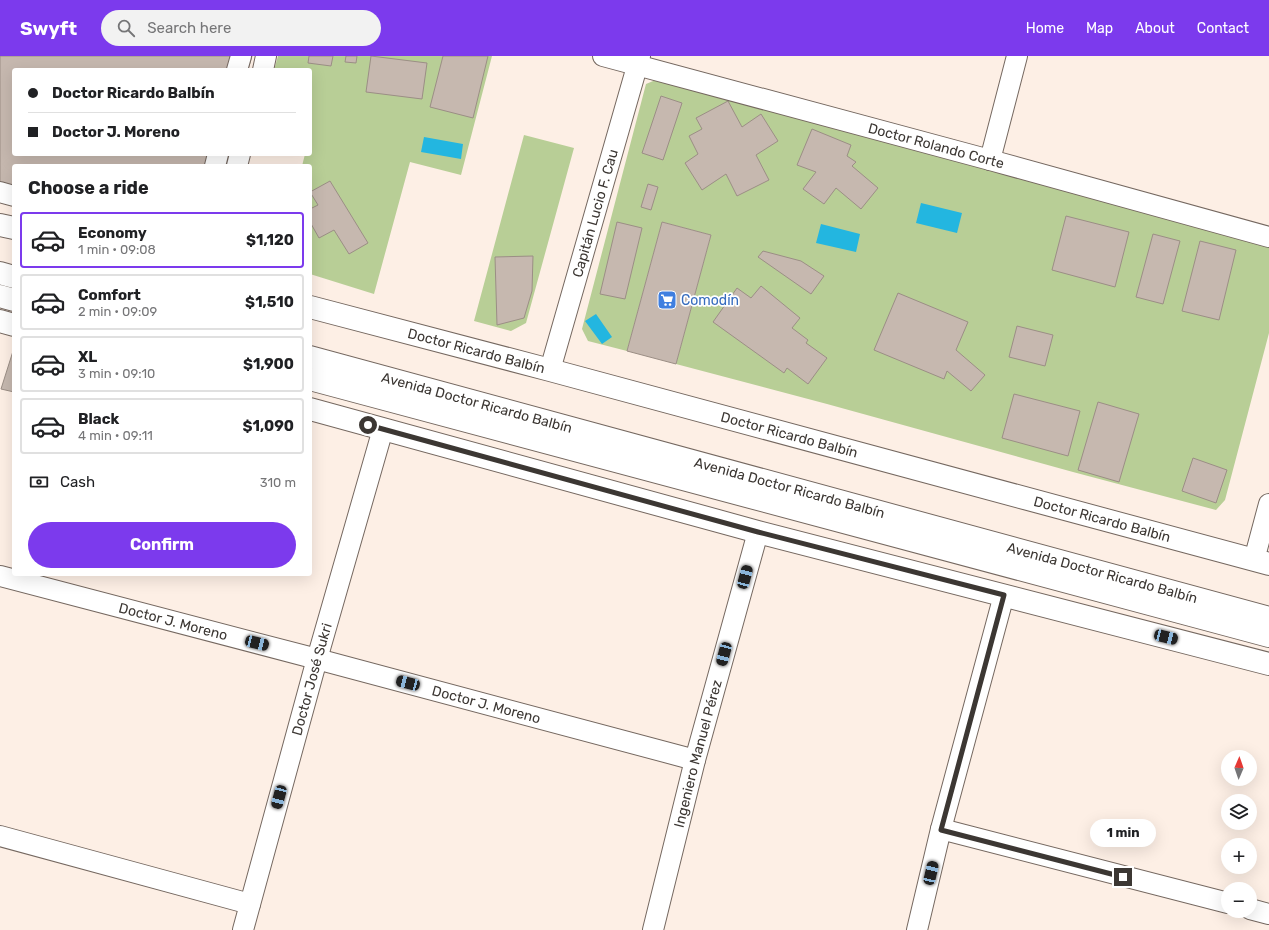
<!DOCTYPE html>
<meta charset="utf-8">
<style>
:root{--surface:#fff;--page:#f2f2f2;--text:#202124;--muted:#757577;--line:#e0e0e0;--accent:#7c3aed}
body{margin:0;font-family:Rubik,sans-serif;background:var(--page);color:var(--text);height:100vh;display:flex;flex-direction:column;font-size:15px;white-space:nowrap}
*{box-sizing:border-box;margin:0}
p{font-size:13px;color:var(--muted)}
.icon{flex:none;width:22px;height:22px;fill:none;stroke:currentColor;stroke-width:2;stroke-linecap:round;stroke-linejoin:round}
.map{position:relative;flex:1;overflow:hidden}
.details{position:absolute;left:12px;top:108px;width:300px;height:412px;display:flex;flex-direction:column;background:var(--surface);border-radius:4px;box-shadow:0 4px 16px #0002}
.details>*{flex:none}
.hud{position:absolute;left:12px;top:12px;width:300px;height:88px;border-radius:4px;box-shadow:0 4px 16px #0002;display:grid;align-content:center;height:88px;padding:0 16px;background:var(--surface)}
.needle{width:26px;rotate:2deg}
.buttons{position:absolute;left:1221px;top:694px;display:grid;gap:8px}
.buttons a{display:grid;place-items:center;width:36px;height:36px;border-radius:50%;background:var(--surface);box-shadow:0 4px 16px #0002;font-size:20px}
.end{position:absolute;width:18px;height:18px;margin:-9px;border:5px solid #3c3733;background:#fff;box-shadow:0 0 0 2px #fff}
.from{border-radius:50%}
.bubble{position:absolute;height:28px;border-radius:14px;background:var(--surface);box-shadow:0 4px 16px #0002;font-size:13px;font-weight:700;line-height:28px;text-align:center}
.car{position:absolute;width:12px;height:24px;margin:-12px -6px;border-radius:5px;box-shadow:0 0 3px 1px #0007;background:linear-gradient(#222 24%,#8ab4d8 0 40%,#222 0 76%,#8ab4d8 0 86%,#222 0)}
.hud b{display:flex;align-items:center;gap:14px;height:38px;font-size:15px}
.hud b+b{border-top:1px solid var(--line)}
.hud i{width:10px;height:10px;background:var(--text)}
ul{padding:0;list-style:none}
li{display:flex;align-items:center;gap:12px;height:56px;margin:0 8px 6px;padding:0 8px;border:2px solid var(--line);border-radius:4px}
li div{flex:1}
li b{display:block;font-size:15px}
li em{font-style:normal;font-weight:700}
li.on{border-color:var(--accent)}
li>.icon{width:36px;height:36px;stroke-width:1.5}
h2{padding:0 16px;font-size:18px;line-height:48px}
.pay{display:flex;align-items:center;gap:10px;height:44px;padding:0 16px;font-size:15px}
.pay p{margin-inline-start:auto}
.cta{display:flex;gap:8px;margin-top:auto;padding:8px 16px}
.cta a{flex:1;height:46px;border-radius:24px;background:var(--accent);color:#fff;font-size:16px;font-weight:700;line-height:46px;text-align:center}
header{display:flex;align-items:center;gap:24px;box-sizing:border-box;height:56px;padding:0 20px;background:var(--accent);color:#fff}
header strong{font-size:19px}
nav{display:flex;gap:22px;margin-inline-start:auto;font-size:14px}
.search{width:280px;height:36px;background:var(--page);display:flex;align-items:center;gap:10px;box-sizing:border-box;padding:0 14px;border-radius:22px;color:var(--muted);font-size:15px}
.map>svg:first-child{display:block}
</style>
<header>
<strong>Swyft</strong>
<div class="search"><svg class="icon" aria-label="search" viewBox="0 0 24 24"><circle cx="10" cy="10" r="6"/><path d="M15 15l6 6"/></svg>Search here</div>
<nav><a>Home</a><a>Map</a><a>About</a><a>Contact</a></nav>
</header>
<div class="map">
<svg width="1269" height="874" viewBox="0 0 1269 874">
<rect width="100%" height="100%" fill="#fdefe5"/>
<path fill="#b8ce96" d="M278,0h214l-31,119 -51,-13 -36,132 -64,-20v-108h-8l3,-12h5v-84h-36z
M658,23l611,164v90l-44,167 -9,10 -143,-38 -246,-68 -151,-40 35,-129 -49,-13 -35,129 -39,-10 -6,-12 64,-245z
M524,79l50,13 -48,175 -15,8 -37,-10z"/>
<path fill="#23b6e0" d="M424,81l39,7 -2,15 -40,-7z
M921,147l41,10 -5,20 -41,-10z
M821,168l39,10 -4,18 -40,-9z
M596,258l16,23 -10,7 -17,-23z"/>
<path fill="#c6b8af" stroke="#9b8e85" d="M0,0h252l-4,14h-234v84h212l-4,12h-208v36l-14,-4z
M309,0h24l-2,10 -23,-3z
M346,0h11l-1,7 -11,-1z
M371,0l56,7 -5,36 -56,-7z
M443,0h45l-15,62 -43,-11z
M661,40l21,7 -19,57 -21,-7z
M728,45l14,26 19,-13 17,27 -22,14 13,25 -32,16 -11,-22 -24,16 -17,-27 13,-9 -9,-18 13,-7 -6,-11z
M812,73l39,16 -4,11 9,6 -4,4 26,22 -17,21 -25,-21 -12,16 -21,-15 13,-17 -19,-7z
M330,125l38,62 -19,11 -15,-24 -15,8 -9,-16v-13l8,-4 -8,-13z
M648,128l10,3 -7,23 -10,-3z
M1066,160l63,16 -14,55 -63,-17z
M617,166l25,6 -17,71 -25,-5z
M662,166l49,13 -35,129 -49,-13z
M1153,178l27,7 -17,63 -27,-7z
M1200,185l36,9 -17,70 -37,-9z
M763,195l38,10 23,15 -13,18 -53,-37z
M533,200l-1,35 -8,27 -27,7 -2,-68z
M761,230l39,32 -8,10 16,12 -2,3 21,15 -19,26 -21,-16 -3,5 -71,-51 24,-34 14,10z
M898,237l70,29 -12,28 29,25 -14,16 -24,-20 -3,8 -70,-29z
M1017,270l36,9 -8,31 -36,-9z
M14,292v44l-13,-3z
M1014,338l66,17 -12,45 -66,-18z
M1098,346l41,12 -20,68 -41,-12z
M1193,402l34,12 -11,33 -34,-12z"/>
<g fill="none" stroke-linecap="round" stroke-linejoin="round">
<defs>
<g id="minor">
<path id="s1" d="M603,0l387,104 279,77"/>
<path d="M237,14l4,-14"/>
<path d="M263,14l3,-14"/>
<path d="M990,104l27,-104"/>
<path d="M215,110l3,-12"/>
<path d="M237,110l3,-12"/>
<path d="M0,136l14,4"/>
<path id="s2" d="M550,314l90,-314"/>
<path d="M1254,504l15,-56"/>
<path id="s3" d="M0,520l317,83 378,101"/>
<path d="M941,773l287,74"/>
<path d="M0,780l250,68"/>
<path d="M1250,853l19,5"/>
<path id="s4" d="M243,874l74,-271 66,-230"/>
<path id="s5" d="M653,874l42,-170 63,-228"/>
<path d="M917,874l24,-101 63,-234"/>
</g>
<g id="tertiary">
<path d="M0,169l14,3"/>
<path id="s6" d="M310,251l240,63 719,194"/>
<path d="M0,265l14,4"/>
<path d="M310,353l448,123 511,132"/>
</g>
<g id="secondary">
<path d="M0,217l14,4"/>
<path d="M0,240l14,4"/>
<path id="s7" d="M310,301l959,261"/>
<path d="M310,323l959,257"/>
</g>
</defs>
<use href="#minor" stroke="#756860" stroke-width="22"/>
<use href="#tertiary" stroke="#756860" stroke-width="24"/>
<use href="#secondary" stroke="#756860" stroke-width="24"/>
<use href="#minor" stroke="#fff" stroke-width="20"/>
<use href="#tertiary" stroke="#fff" stroke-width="22"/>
<use href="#secondary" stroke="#fff" stroke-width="22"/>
</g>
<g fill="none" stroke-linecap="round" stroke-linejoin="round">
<path stroke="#3c3733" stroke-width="5" d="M368,369l390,107 246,63 -63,235 182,47"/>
</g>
<defs>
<symbol id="supermarket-square" viewBox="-11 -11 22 22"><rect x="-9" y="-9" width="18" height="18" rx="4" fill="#3f7fe0" stroke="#fff"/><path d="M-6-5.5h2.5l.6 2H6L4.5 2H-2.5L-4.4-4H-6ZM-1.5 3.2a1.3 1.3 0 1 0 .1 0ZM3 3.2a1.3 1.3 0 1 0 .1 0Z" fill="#fff"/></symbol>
</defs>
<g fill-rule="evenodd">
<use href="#supermarket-square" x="656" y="233" width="22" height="22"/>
</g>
<g text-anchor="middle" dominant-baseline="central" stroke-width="3.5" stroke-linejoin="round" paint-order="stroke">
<g font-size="14" fill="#3c3733" stroke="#fff">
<text stroke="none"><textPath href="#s1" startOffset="345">Doctor Rolando Corte</textPath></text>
<text stroke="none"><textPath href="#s2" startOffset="163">Capitán Lucio F. Cau</textPath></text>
<text stroke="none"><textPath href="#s6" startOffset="172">Doctor Ricardo Balbín</textPath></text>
<text stroke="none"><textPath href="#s7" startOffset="173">Avenida Doctor Ricardo Balbín</textPath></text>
<text stroke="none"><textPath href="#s6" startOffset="496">Doctor Ricardo Balbín</textPath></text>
<text stroke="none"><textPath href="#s7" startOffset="497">Avenida Doctor Ricardo Balbín</textPath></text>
<text stroke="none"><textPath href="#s6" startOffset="820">Doctor Ricardo Balbín</textPath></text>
<text stroke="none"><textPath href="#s7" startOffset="821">Avenida Doctor Ricardo Balbín</textPath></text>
<text stroke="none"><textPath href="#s3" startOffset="179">Doctor J. Moreno</textPath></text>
<text stroke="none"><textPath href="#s4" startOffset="260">Doctor José Sukri</textPath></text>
<text stroke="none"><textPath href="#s3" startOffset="503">Doctor J. Moreno</textPath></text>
<text stroke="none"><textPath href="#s5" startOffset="182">Ingeniero Manuel Pérez</textPath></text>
</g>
<g font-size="14" fill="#366cbe" stroke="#fff" text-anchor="start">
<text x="681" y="244">Comodín</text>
</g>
</g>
</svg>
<div class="buttons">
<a><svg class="needle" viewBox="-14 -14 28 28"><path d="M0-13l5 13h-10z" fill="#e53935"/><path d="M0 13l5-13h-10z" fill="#757577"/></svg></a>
<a><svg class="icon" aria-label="layers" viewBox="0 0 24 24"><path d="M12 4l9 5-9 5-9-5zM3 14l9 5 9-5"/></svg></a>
<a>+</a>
<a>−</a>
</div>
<i class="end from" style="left:368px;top:369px"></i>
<i class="end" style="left:1123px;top:821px"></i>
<div class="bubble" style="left:1090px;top:763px;width:66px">1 min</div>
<i class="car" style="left:745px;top:521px;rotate:15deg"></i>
<i class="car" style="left:1166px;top:581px;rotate:104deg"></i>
<i class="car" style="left:257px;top:587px;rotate:104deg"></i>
<i class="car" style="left:724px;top:598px;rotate:195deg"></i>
<i class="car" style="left:408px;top:627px;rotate:285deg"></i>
<i class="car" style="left:279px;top:741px;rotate:195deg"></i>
<i class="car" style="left:931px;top:817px;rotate:13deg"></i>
<div class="hud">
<b><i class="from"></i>Doctor Ricardo Balbín</b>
<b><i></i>Doctor J. Moreno</b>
</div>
<section class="details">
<h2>Choose a ride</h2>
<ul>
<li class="on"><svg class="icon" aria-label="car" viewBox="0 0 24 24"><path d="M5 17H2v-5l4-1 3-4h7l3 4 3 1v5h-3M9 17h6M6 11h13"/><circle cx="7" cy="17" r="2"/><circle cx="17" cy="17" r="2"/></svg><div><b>Economy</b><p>1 min · 09:08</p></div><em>$1,120</em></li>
<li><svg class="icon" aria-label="car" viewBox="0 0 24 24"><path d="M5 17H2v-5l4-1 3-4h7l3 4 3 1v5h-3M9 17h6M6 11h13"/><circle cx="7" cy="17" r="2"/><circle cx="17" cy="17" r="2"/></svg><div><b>Comfort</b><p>2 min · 09:09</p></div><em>$1,510</em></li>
<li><svg class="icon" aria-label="car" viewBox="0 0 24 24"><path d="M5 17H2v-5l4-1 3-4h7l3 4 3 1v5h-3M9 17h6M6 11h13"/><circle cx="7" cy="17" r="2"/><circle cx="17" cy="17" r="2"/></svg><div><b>XL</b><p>3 min · 09:10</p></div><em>$1,900</em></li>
<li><svg class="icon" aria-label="car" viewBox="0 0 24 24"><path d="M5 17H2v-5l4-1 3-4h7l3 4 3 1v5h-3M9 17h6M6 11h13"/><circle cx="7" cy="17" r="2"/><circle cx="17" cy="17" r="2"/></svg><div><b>Black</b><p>4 min · 09:11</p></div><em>$1,090</em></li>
</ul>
<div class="pay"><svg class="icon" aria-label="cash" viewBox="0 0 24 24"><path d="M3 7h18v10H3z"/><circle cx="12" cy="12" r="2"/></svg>Cash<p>310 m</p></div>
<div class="cta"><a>Confirm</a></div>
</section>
</div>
